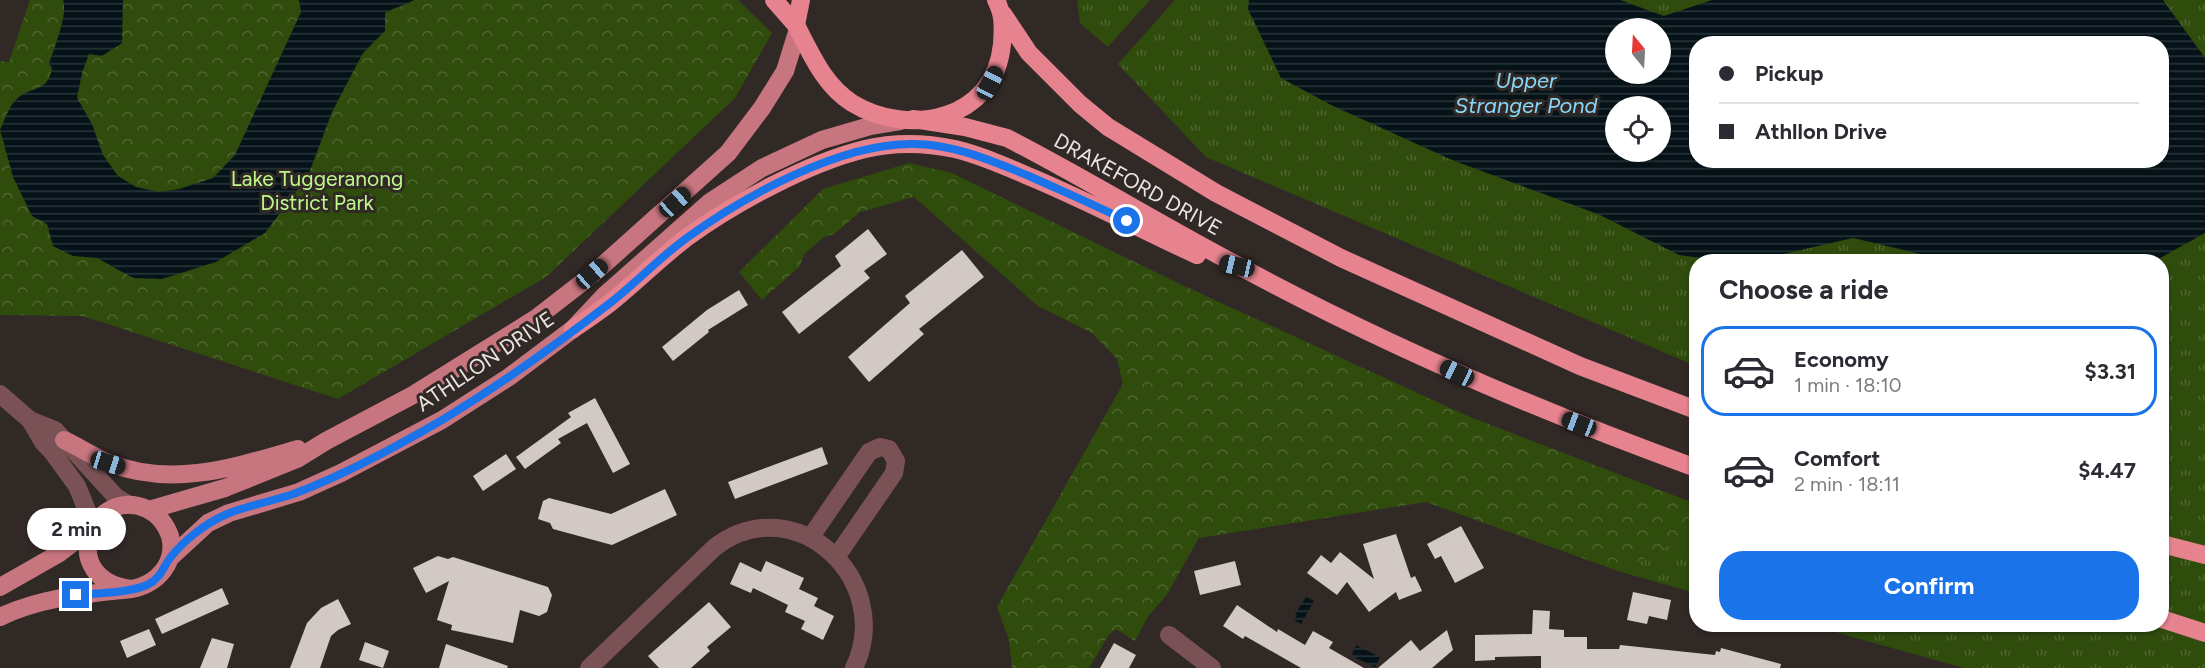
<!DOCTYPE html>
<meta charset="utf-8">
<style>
:root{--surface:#fff;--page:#f7f7f7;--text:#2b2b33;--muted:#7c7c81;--line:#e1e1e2;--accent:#1a73e8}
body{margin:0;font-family:Figtree,sans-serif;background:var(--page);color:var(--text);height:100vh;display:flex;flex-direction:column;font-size:22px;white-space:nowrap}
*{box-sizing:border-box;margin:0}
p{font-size:20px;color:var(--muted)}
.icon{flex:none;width:33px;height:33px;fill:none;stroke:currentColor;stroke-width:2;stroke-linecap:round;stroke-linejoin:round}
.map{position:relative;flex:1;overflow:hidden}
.panel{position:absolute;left:1689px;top:254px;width:480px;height:378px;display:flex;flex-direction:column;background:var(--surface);border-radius:24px;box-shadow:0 2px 4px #0004}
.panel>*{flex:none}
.hud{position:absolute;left:1689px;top:36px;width:480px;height:132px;border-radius:24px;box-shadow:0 2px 4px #0004;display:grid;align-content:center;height:132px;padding:0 30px;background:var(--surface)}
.needle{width:39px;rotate:342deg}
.tools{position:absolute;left:1605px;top:18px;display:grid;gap:12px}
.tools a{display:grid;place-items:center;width:66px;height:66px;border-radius:50%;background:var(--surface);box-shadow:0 2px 4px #0004;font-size:30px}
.end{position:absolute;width:27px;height:27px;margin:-14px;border:8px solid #1a73e8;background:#fff;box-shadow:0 0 0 3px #fff}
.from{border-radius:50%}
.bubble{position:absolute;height:42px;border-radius:21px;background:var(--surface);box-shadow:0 2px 4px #0004;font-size:20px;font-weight:700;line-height:42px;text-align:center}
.car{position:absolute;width:18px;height:36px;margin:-18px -9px;border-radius:8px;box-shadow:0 0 4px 2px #0007;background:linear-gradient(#222 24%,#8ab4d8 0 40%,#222 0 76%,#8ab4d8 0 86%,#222 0)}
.hud b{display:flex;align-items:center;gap:21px;height:57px;font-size:22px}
.hud b+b{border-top:2px solid var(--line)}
.hud i{width:15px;height:15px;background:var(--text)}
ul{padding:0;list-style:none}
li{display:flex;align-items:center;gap:18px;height:90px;margin:0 12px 9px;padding:0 18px;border:3px solid transparent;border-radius:24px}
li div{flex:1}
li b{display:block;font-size:22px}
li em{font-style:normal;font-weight:700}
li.current{border-color:var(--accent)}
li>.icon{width:54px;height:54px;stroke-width:1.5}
h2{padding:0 30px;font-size:27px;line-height:72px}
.button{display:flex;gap:12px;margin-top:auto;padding:12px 30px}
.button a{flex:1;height:69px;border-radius:24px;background:var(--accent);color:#fff;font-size:24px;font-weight:700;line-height:69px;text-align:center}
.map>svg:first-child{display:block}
</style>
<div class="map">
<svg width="2205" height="668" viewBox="0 0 2205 668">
<defs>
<pattern id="grass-tufts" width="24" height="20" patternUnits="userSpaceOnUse" patternTransform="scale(1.5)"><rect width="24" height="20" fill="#2f4c0d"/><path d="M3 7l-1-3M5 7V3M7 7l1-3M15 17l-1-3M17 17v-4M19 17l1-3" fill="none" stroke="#4d6630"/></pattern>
<pattern id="park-crowns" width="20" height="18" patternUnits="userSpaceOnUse" patternTransform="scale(1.5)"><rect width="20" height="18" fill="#2f4c0d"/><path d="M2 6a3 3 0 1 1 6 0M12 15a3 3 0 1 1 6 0" fill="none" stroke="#4d6630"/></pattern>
<pattern id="water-rules" width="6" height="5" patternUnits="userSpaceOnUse" patternTransform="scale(1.5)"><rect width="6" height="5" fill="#051319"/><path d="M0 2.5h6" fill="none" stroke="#2a353a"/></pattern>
</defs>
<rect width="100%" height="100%" fill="#312926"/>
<path fill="url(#grass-tufts)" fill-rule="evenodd" d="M1077,0h73l-42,47 -28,-24z
M1175,0h1030v668h-241l-158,-44h356v-363h-466v105l-490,-209 -88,-93zM1616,28h44v46h-44zM1696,44h466v116h-466zM1616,106h44v46h-44z
M1696,529v64l-75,-21z"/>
<path fill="url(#park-crowns)" d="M30,0h708l34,33 -37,65 -189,179 -208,122 -255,-83 -83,-1v-254l9,1z
M909,163l43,10 230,112 288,132 226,87v25l-75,43 -195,-70 -227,36 -33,58 -17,19 -14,26 -19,-12 -8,7 -19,32h-77l-3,-28 -12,-33 126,-223 -6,-25 -25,-26 -54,-27 -124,-109 -54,15 -26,22 -10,3 -20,17 -4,12 -38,34 -23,-28 84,-83z"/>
<path fill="url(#water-rules)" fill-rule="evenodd" d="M63,0h60l-1,43 -20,13 -13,-2 -7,19 -5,25 15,26 11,31 15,21 18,11 23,5 20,-3 34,-11 22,-23 66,-143 -2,-12h115c-10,6 -19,7 -29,13v18l-22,22 -31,59 -24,64 -43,57 -49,29 -54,17 -29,-1 -36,-20 -24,-2 -20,-10 -6,-22 -15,-8 -19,-39 -13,-47c5,-10 9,-26 19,-33 14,-11 29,-5 33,-29l-3,-4c5,-16 19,-48 14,-64z
M1249,0h371l44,16 48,-16h451l42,58v175l-50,28h-205l-97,-23 -100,23h-30l-44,-6 -79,-40 -148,-55 -121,-55 -50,-27 -33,-69zM1660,28v46h-44v-46zM1696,44h466v116h-466zM1616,106h44v46h-44z
M1306,597l8,4 -13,23 -7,-4 3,-5 -2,-1z
M1356,645l24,12 -5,10 -19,-9 -4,-4z"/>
<path fill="#d2c9c4" d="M868,229l19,25 -23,17 6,7 -71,56 -17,-22 59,-46 -6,-10z
M962,250l22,27 -65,52 5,5 -55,48 -21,-25 62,-54 -5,-7z
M739,290l9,15 -40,25 1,2 -36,29 -11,-14 45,-37z
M595,398l35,66 -17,9 -26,-50 -29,16 3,4 -36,26 -9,-12 55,-40 -3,-4z
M822,447l6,17 -93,35 -7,-17z
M506,454l10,15 -33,22 -10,-15z
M665,489l12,26 -65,30 -59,-16 -3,-6 -12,-4 5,-18 6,-3 62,16z
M1461,526l23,42 -29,15 -14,-27 -6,3 -8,-15z
M1396,534l15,44 4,-2 7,15 -23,9 -3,-8 -27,20 -22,-30 -10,13 -30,-22 14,-18 10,8 9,-11 34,27 -11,-35z
M438,556l10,3 5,-2 95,30 4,8 -5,17 -8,4 -19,-6 -7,33 -62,-13 1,-5 -15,-5 12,-39 -23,12 -13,-25z
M766,561l38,17 -5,11 19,9 -4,8 20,10 -11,24 -22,-11 4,-8 -20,-9 3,-7 -35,-17 -2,5 -21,-9 10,-22 21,10z
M1235,561l6,24 -41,10 -6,-24z
M222,588l7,16 -67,30 -7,-15z
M1633,592l38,8 -4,20 -18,-4 -2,8 -20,-4z
M338,599l13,25 -13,6 -7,6 -11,32h-30l17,-45 14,-15z
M709,602l22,25 -24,20 3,4 -19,17h-32l-11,-12z
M1237,605l40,27 1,-3 27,16 8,-14 20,11 -4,6 35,20h-63l-56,-32 -2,3 -20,-13z
M1533,610l17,1 -1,18 15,1v7h23v12h32l1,-4 95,10 1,-4 4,1 1,-4 60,16 -1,4h-239v-12l-46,1v3l-20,1v-26l57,-1z
M149,629l7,16 -29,13 -7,-17z
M1447,630l6,20 -21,18h-54l33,-28 9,11z
M212,638l22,6 -7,24h-27z
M365,642l24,9 -6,17 -24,-8z
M1114,643l22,12 -7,13h-29z
M446,644l62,22 -1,2h-68z"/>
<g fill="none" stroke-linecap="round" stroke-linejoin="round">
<path stroke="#7a5255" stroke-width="18" d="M0,394l30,26 13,22 10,11 24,33 16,39
M30,420l25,10 61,67 13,8
M810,538l59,-86 11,-5 9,2 7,12 -2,12 -57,83
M1169,635l43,33
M589,668l126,-121c80,-61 181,34 139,121"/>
<path stroke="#c7757e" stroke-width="18" d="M64,440c15,7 30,17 45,23 64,25 126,4 189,-14
M149,510l76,-22 72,-29 29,-18 87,-46 122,-76 58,-45 135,-121 34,-45 23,-37 13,-42 -2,-4
M169,559l39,-36 21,-10 70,-21 42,-19 101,-53 67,-43 64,-48 32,-34 105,-93 52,-34 60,-28 48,-14 30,-5
M0,587l58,-33 34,-26
M0,617c42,-20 86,-23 132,-28 25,-5 45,-26 38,-53 -4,-11 -12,-22 -23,-27 -56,-25 -92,71 -15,80"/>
<path stroke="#e6838e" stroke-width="18" d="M774,0l22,25
M1003,14l26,39 51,51 28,23 108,66 125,65 239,108 116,44
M796,25l5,-25
M798,29c14,27 27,57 54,74 57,35 143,17 150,-59 1,-17 2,-29 -6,-44
M913,119l52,8 42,11c78,40 152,86 230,127 148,80 302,146 459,203
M573,329c12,-8 25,-17 37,-26 26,-21 50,-45 76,-65 48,-35 122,-75 179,-89 30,-7 61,-6 90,0 25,6 50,17 73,27 58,24 112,53 169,79
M2162,544l43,11
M2162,619l43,14"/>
</g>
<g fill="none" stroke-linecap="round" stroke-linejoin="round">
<path stroke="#1a73e8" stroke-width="8" d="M76,595c20,-2 53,-2 71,-10 14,-7 15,-16 23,-27 14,-18 36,-35 57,-44 22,-9 47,-13 69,-21 50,-19 100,-46 146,-73 58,-35 114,-75 168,-117 27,-21 50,-46 78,-66 58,-42 153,-94 225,-93 41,0 79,17 116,32 33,15 66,29 98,45"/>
</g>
<g text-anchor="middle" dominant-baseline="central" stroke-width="6" stroke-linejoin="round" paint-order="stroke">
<g font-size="21" fill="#bef88a" stroke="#312926">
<text x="317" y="178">Lake Tuggeranong<tspan x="317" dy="24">District Park</tspan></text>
</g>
<g font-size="21" fill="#eae5e3" stroke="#312926">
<text transform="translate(1138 184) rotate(29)">DRAKEFORD DRIVE</text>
<text transform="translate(485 361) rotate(-34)">ATHLLON DRIVE</text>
</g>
<g font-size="22" font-style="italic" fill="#87d7f8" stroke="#312926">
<text x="1526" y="80">Upper<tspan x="1526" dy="25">Stranger Pond</tspan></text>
</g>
</g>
</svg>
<div class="tools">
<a><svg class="needle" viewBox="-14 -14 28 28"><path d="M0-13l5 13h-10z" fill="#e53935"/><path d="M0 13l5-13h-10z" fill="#7c7c81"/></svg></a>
<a><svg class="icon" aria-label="locate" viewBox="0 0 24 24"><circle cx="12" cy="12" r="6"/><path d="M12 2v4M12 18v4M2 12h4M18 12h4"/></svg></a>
</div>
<i class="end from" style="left:1127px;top:221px"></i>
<i class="end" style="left:76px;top:595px"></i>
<div class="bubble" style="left:27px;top:508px;width:99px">2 min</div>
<i class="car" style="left:990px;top:83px;rotate:28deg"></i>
<i class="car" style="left:675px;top:202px;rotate:48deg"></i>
<i class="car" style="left:1237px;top:266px;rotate:283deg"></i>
<i class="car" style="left:592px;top:274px;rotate:49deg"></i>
<i class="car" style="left:1457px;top:373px;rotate:295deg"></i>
<i class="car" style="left:1579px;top:424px;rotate:291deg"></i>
<i class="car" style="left:108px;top:463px;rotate:107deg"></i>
<div class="hud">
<b><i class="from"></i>Pickup</b>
<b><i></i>Athllon Drive</b>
</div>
<section class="panel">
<h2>Choose a ride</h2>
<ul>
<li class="current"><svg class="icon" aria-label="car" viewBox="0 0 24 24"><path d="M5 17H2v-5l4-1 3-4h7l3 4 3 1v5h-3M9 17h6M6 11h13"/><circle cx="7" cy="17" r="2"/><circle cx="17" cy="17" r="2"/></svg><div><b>Economy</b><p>1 min · 18:10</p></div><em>$3.31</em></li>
<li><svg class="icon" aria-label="car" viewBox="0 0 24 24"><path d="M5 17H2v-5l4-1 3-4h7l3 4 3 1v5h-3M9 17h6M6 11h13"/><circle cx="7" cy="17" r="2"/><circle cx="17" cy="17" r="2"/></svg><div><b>Comfort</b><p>2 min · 18:11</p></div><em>$4.47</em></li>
</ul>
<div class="button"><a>Confirm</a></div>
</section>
</div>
